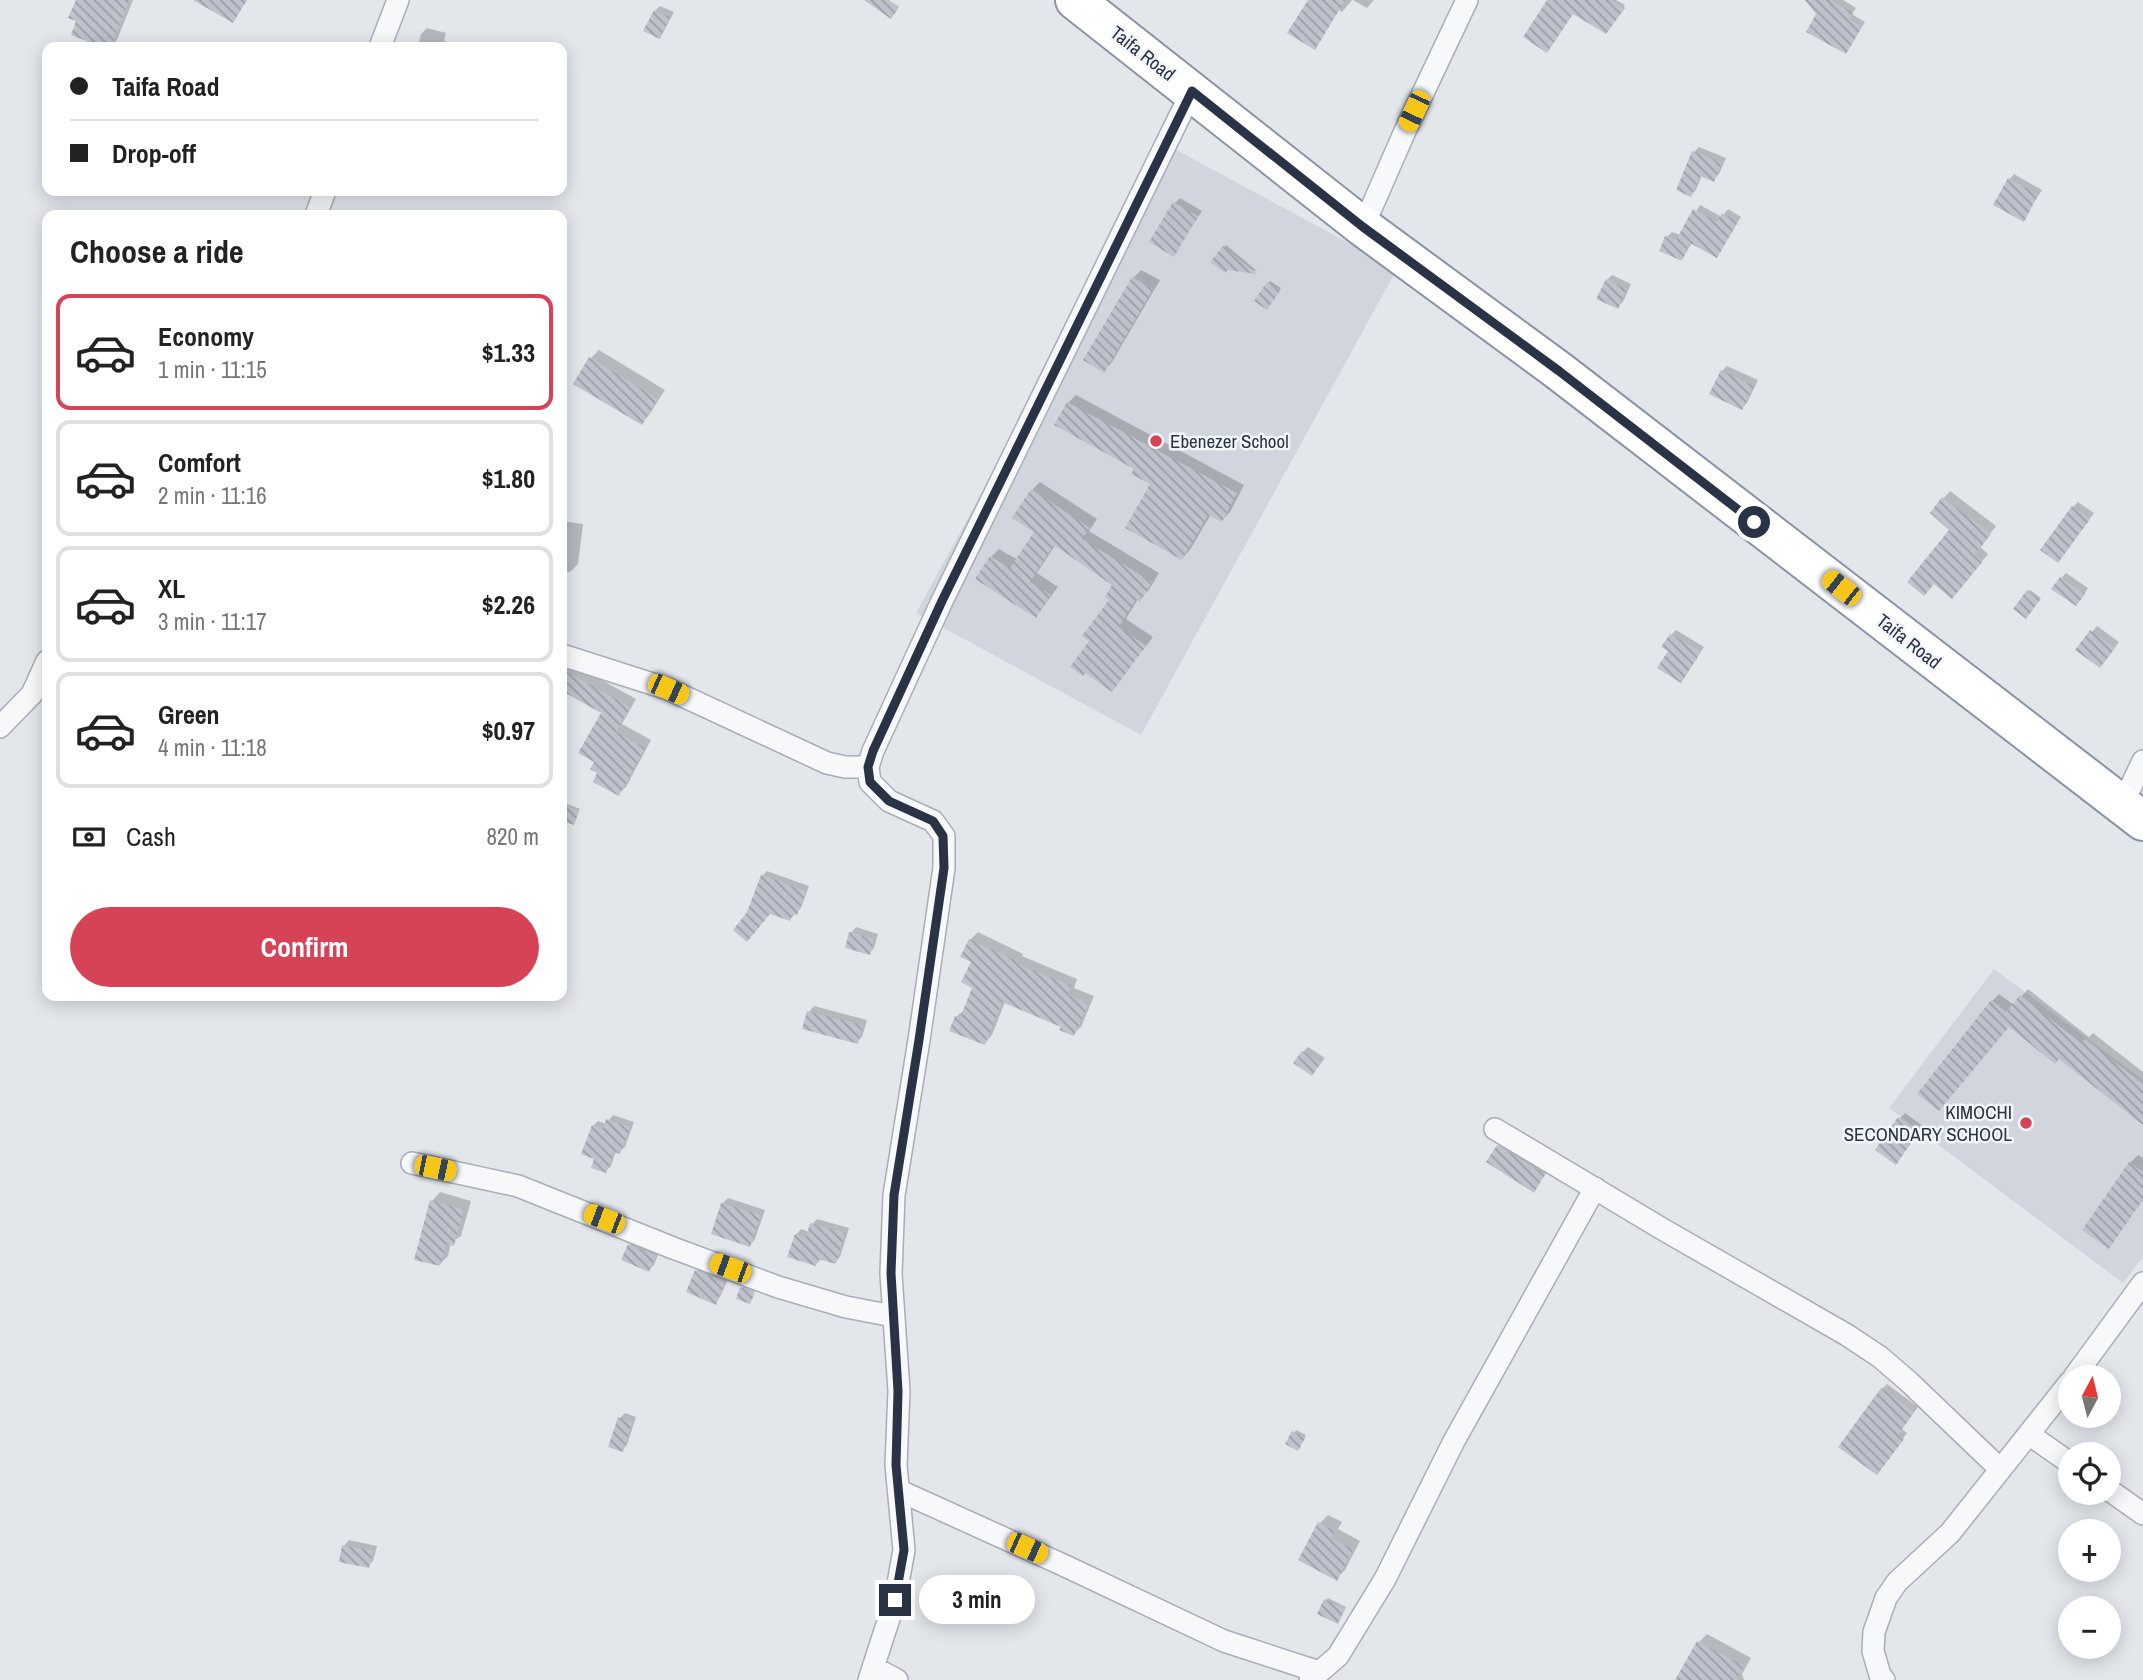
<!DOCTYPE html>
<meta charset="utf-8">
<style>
:root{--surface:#fff;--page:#f6f6f6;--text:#222;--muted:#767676;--line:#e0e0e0;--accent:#d64357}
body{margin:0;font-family:"Archivo Narrow",sans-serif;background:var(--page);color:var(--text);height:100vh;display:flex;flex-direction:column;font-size:26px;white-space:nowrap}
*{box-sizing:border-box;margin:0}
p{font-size:23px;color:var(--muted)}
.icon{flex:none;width:38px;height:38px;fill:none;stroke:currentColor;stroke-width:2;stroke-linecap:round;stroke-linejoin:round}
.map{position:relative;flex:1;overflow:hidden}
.sheet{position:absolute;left:42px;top:210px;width:525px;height:791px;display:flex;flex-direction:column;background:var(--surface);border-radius:14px;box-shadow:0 4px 18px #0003}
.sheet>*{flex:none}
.banner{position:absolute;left:42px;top:42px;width:525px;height:154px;border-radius:14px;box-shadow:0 4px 18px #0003;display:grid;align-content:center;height:154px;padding:0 28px;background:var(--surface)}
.needle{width:46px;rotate:7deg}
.fabs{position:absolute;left:2058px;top:1365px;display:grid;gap:14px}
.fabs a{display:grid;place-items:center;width:63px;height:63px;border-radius:50%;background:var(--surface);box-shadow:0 4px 18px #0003;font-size:35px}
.end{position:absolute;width:32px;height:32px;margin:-16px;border:9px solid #2a3345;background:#fff;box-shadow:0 0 0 4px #fff}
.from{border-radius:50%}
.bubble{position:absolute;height:49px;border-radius:24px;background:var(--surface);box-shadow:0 4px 18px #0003;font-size:23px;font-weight:800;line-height:49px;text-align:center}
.car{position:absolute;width:21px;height:42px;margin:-21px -10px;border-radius:9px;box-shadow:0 0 5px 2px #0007;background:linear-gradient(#f5c518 24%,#345 0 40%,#f5c518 0 76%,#345 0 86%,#f5c518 0)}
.banner b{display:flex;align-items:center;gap:24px;height:66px;font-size:26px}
.banner b+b{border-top:2px solid var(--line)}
.banner i{width:18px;height:18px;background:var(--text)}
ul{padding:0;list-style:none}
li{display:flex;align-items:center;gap:21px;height:116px;margin:0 14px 10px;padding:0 14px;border:4px solid var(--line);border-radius:14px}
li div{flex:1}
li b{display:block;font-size:26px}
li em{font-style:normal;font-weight:800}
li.active{border-color:var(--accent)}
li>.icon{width:63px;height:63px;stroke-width:1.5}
h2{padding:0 28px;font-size:32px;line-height:84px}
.pay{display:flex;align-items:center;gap:18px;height:77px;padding:0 28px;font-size:26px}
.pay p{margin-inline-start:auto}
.button{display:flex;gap:14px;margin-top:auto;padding:14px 28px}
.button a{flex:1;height:80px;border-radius:42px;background:var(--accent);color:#fff;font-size:28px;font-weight:800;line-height:80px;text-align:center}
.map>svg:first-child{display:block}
</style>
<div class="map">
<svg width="2143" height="1680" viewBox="0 0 2143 1680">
<defs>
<pattern id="building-back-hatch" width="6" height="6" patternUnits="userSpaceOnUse" patternTransform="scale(1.75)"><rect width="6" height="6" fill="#bdc2cc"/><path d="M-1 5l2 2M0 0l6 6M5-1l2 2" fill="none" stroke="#9a9ea7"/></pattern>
</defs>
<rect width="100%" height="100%" fill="#e3e7ec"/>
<path fill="#d1d6de" d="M1171,147l226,122 -256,466 -225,-122z
M1994,969l149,111v177l-20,26 -234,-175z"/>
<path fill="#0003" d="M78,0h55l-16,40 -7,7 -37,-13 5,-14z
M1310,0h42l-10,12 -3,-2 -24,38z
M1353,0h21l-7,8z
M1578,0h38l9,5 -18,24z
M1807,0h36l13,8 -4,6 13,8 -19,30z
M660,6l14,6 -10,19 -5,6 -4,-26z
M427,28l19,5 -2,8 20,6h-58l4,-3 8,2 3,-12z
M1699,147l27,11 -7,16 -6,6 -11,-5 -6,15 -5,5 3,-43z
M2014,174l28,16 -19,29 -14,-39z
M1180,198l22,13 -28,43 1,-51z
M1700,205l22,12 6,-8 13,8 -25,39 -24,-13 -10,16 -15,-22 5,-5 9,3z
M1226,245l31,26 -30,-3 -15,-7z
M1141,270l19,10 -48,82 -8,9 29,-93z
M1612,275l19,9 -8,18 -6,5 -10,-27z
M1270,281l11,7 -13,18 -12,-6z
M599,350l66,40 -16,25 -8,8 -50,-65z
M1727,366l31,14 -11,23 -5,5 -20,-37z
M1076,395l168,90 -14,27 -8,8 -11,-6 -21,36 -8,8 -29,-74 -85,-81z
M1040,482l57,37 -8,12 70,42 -11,18 -10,8 -12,20 27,18 -41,53 -21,-49 20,-42 4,-15 -59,-40 -19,29 21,14 -22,29 -45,-59 8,-8 19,11 18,-29 -4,-41z
M1950,491l46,35 -16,21 8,7 -29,36 -7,-61 -20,-17z
M2078,502l16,11 -31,43 10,-49z
M562,521l21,3 -5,40 -8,8 -8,-1z
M2066,573l22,15 -7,11 -20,-21z
M2030,590l11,8 -15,19 -11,-8z
M2097,626l22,16 -14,19 -28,-11z
M1676,630l28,17 -23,34 -10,-30v-16z
M562,658l74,41 -14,25 29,16 -25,47 -8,7 -18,-22 3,-60 -41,-23z
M562,802l18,7 -7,14 -11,-4z
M767,871l42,15 -8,22 -11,11 -20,-7 -22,1 14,-37z
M856,927l22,7 -4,14 -5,5 -18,-20z
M978,932l45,22 -1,2 55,23 -3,9 20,8 -13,31 -8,7 -10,-8 -58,-24 -13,33 -7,8 -29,-26 8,-7 10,-23 -4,-47z
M2028,989l61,48 4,-4 50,39v51l-151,-122 7,-7 15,11z
M814,1006l53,14 -5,17 -5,5 -48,-30z
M1308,1047l17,11 -13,16 -9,-22z
M1905,1113l18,13 -22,31 -1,-39z
M613,1115l21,7 -9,25 -6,5 -3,-1 -5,15 -5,5 -9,-13 -4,-32 5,-5 8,3z
M1503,1141l46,28 -11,16 -40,-38z
M2138,1155l5,3v42l-35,46 22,-83z
M440,1192l31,9 -10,35 -10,7 -3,13 -8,8 -8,-63z
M728,1198l37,12 -10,29 -5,6 -37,-12 10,-30z
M817,1219l32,9 -9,29 -5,5 -13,-4 -6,6 -20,-29 5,-6 8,3 3,-8z
M635,1240l25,10 -6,15 -5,5 -19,-25z
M702,1266l27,11 -9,20 -5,6 -18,-32z
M744,1286l11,4 -3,10 -10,-12z
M1887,1384l31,23 -16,22 5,4 -26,35 1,-79z
M625,1413l11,4 -9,28 -5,5 -2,-32z
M1296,1430l10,5 -6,12 -13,-3z
M1328,1515l14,7 -4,7 22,12 -15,29 -8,8 -17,-55z
M349,1540l28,6 -4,15 -5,5 -24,-20z
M1328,1598l18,9 -8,15 -12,-22z
M1707,1634l44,24 -9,16 2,6h-67l22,-38z"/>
<path fill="url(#building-back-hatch)" d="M76,0h53l-18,47h-9l-31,-12 5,-14 -8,-3z
M193,0h54l-14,23z
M864,0h25l10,7 -8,12z
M1308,0h37l-30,50 -28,-17z
M1547,0h64l14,8 -19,26 -33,-20 -26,39 -24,-16z
M1805,0h25l23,13 -4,6 13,8 -16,27 -40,-22 10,-18z
M654,10l16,7 -10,22 -17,-8z
M1692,151l30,12 -8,19 -14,-6 -9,21 -15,-7z
M2008,178l30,17 -14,27 -31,-17z
M1173,202l25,14 -24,41 -25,-15z
M1693,209l24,13 5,-9 16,9 -21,36 -27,-15 -8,18 -23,-10 6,-15 11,4z
M1223,246l34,28 -29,-4 -3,3 -15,-11z
M1132,277l21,12 -49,84 -21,-13z
M1606,279l21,10 -9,20 -22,-10z
M1267,282l13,9 -13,19 -13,-9z
M589,357l69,42 -16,26 -69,-41z
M1721,370l33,16 -12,24 -33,-16z
M1067,402l170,91 -15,29 -14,-7 -26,45 -57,-32 25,-44 -19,-10 3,-5 -80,-44z
M1031,489l59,39 -8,11 70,43 -12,20 -4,-3 -17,28 27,19 -34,46 -27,-19 -2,3 -13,-9 19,-26 -7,-5 27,-36 -4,-3 7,-12 -58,-40 -24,37 21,13 -15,23 -61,-39 15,-23 20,12 24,-36 -22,-14z
M1942,497l49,37 -16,21 8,6 -31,38 -18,-15 -10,12 -17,-14 42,-52 -19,-17z
M2072,506l18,13 -32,44 -18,-13z
M2060,577l25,17 -9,12 -25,-17z
M2027,590l13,10 -14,19 -13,-10z
M2090,630l25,18 -15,20 -25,-18z
M1670,634l31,18 -20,31 -24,-15 11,-17 -7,-4z
M562,669l68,38 -14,25 29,16 -26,48 -26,-14 4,-9 -7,-4 4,-7 -16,-9 23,-40 -39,-22z
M562,804l17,7 -5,14 -12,-4z
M761,875l45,16 -9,24 -4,-1 -3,7 -20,-7 -23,28 -14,-12 14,-18z
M849,932l25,7 -4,16 -25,-7z
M969,939l48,22 -1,2 55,23 -4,9 21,9 -14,32 -15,-6 2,-3 -59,-25 -17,43 -36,-14 6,-15 5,2 12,-30 -11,-6 10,-20 -11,-5z
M2020,995l61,48 4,-4 58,45v41l-84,-66 -4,5 -46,-37 -70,84 -22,-17 74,-94 15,12z
M807,1011l55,14 -4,19 -56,-15z
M1302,1051l19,12 -9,13 -19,-13z
M1898,1117l21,14 -23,34 -21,-15z
M606,1119l24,8 -10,27 -6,-2 -8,21 -15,-5 3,-9 -13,-5 11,-29 11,4z
M1497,1145l48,29 -11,19 -48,-31z
M2129,1162l14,10v27l-34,50 -27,-19z
M430,1200l34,9 -10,37 -8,-2 -6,22 -26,-6z
M721,1203l40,12 -11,32 -39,-13z
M810,1223l35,10 -9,31 -18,-5 -2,7 -29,-9 8,-23 11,3z
M628,1244l28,12 -7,16 -28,-12z
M695,1270l30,12 -9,23 -30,-13z
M740,1287l15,5 -5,12 -14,-5z
M1881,1388l33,24 -16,23 6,4 -27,36 -39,-28z
M618,1417l14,5 -9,30 -15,-5z
M1292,1431l13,7 -7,13 -13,-7z
M1318,1522l17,9 -4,7 22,11 -16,32 -39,-21z
M342,1545l31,6 -4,17 -30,-6z
M1324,1599l21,10 -7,15 -21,-10z
M1697,1641l47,25 -7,14h-62z"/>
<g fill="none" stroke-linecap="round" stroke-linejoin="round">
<defs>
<path id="street" d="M380,47l18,-47
M316,215l9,-24
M1363,227l42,-96 62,-131
M562,655l106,34 159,74 18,4h23
M0,727l32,-33 15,-33
M2122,805l21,-44
M1495,1129l169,101 183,105 33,22 28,24 92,88
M412,1163l106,23 155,62 105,39 68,20 47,9
M2074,1377l69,-94
M2030,1435l40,28
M2109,1490l34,24
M900,1491l161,73 163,77 95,31
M873,1667l24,13
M869,1680l26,-80 9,-50 -8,-85 3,-74 -8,-117 3,-79 25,-155 25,-172v-32l-11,-15 -44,-20 -19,-19 -2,-15 5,-16 69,-150 250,-510
M1310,1680l28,-24 47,-77 69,-138 141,-253
M1884,1680l-4,-5 -7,-24 1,-19 12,-34 11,-16 53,-49 120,-151"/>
<path id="highway" d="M1075,0l288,227 196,144 584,450"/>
</defs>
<use href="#street" stroke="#a8adb7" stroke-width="24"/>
<use href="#highway" stroke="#8a93a4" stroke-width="42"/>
<use href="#street" stroke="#f6f8fa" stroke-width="21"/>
<use href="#highway" stroke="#fff" stroke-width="38"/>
</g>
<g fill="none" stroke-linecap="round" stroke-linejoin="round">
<path stroke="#2a3345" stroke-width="9" d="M895,1600l9,-50 -8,-85 2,-74 -7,-118 3,-78 25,-155 25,-172 -1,-32 -10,-15 -44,-20 -19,-19 -2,-15 5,-16 69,-150 250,-510 171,136 196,144 195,151"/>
</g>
<g fill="#d64357" stroke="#f3f6f9" stroke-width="2.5">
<circle cx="1156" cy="441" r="7"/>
<circle cx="2026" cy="1123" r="7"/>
</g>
<g text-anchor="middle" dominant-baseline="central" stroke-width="5" stroke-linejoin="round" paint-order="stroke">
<g font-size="19" fill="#2a3345" stroke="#f3f6f9">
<text transform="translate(1143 53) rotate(38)">Taifa Road</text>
<text transform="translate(1909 641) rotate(38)">Taifa Road</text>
</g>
<g font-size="19" fill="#2a3345" stroke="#f3f6f9" text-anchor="start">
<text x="1170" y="441">Ebenezer School</text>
<text x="2012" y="1112" text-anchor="end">KIMOCHI<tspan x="2012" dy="22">SECONDARY SCHOOL</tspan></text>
</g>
</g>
</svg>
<div class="fabs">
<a><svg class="needle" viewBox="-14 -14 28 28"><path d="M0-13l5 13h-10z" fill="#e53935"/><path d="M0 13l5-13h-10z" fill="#767676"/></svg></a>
<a><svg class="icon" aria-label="locate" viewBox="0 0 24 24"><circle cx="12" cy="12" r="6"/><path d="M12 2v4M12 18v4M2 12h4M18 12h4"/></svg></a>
<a>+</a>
<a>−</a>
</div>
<i class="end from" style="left:1754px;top:522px"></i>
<i class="end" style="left:895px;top:1600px"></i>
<div class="bubble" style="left:919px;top:1575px;width:116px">3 min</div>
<i class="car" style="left:1414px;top:111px;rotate:205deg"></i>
<i class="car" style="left:1841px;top:588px;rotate:308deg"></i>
<i class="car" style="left:668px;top:689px;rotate:114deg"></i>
<i class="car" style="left:435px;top:1168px;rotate:102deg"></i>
<i class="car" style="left:604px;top:1219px;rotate:291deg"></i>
<i class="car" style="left:730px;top:1268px;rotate:290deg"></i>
<i class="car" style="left:1027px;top:1548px;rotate:114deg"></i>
<div class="banner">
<b><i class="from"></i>Taifa Road</b>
<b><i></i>Drop-off</b>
</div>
<section class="sheet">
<h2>Choose a ride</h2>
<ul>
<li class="active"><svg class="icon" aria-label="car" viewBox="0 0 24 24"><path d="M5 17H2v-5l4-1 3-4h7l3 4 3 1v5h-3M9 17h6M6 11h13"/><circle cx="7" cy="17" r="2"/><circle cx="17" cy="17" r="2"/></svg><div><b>Economy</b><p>1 min · 11:15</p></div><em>$1.33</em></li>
<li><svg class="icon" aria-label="car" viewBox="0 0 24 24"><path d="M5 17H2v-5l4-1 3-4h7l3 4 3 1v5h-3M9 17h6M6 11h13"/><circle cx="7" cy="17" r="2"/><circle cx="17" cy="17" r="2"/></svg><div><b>Comfort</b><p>2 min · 11:16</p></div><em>$1.80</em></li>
<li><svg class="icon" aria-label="car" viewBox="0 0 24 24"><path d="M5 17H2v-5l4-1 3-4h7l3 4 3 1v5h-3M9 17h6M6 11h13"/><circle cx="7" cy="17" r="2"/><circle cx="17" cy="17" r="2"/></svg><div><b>XL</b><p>3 min · 11:17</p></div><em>$2.26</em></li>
<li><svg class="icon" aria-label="car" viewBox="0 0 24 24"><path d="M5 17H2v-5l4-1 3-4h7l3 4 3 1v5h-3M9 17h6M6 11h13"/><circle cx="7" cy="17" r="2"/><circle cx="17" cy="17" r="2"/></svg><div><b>Green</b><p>4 min · 11:18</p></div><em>$0.97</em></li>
</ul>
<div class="pay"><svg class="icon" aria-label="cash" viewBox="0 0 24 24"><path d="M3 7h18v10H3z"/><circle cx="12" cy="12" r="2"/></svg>Cash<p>820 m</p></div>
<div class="button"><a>Confirm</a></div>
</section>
</div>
